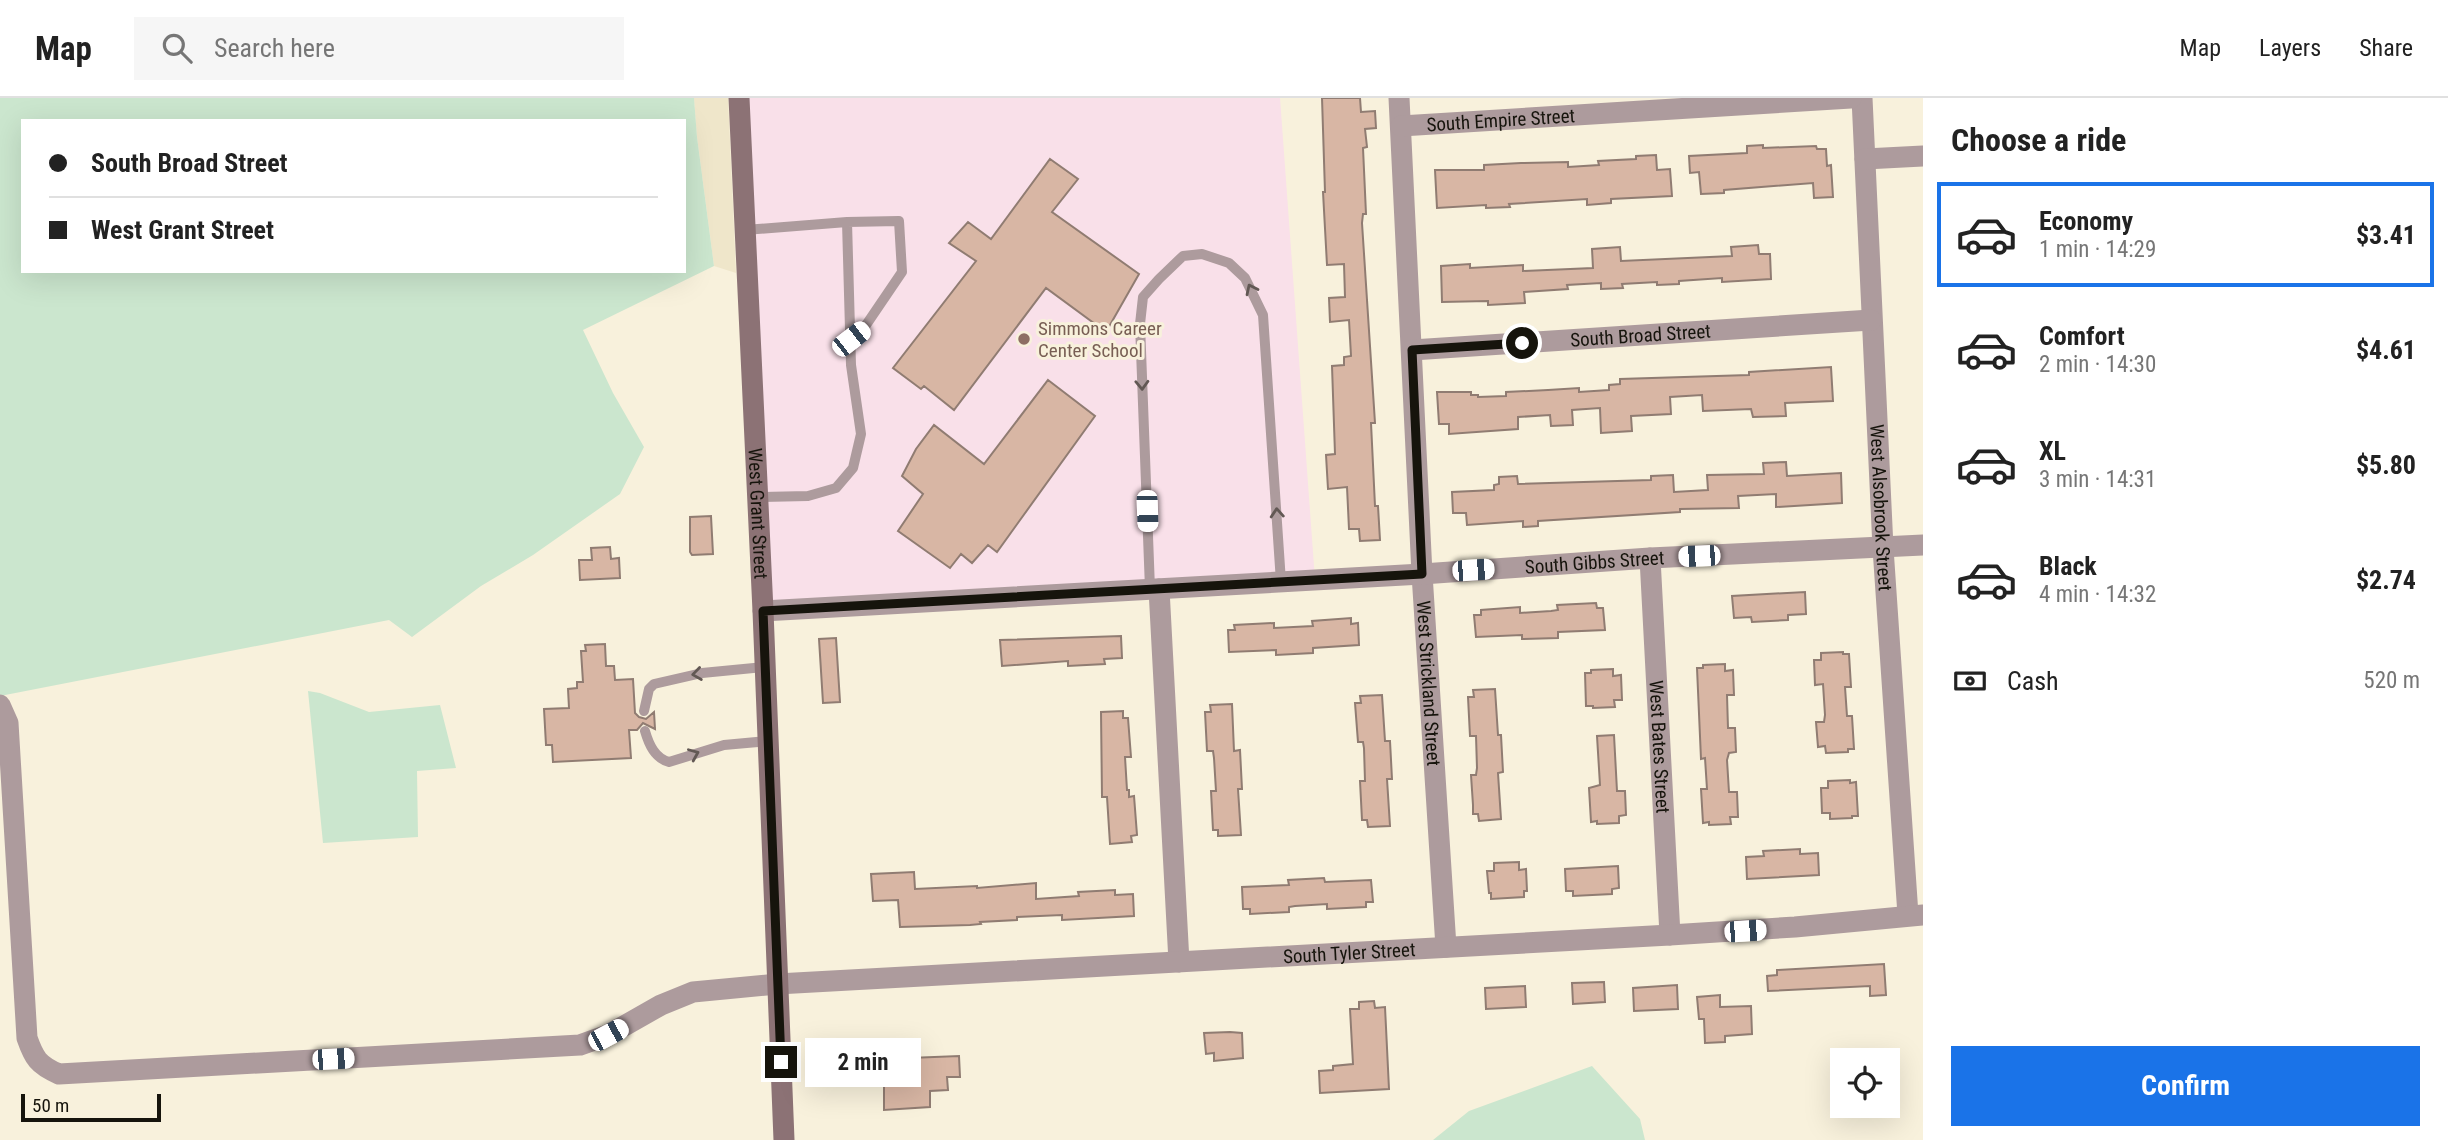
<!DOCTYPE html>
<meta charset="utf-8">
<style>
:root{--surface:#fff;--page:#f6f6f6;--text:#222;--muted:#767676;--line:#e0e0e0;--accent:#1a73e8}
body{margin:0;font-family:"Roboto Condensed",sans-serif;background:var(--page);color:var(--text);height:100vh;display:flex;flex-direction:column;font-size:26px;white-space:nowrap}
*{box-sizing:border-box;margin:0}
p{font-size:23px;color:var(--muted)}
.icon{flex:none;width:38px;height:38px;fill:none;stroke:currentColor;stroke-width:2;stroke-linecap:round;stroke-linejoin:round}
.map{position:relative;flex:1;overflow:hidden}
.details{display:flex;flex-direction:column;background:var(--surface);width:525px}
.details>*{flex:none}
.hud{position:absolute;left:21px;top:21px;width:665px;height:154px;border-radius:0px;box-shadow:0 7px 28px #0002;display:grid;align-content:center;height:154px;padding:0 28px;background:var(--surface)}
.controls{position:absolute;left:1830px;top:950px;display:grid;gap:14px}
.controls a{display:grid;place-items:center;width:70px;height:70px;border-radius:0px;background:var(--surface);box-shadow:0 7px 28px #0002;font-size:35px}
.scale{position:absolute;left:21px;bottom:18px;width:140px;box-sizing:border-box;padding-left:7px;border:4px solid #16140c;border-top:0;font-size:19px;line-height:24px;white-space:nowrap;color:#16140c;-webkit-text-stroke:5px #f8f1dc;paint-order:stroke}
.end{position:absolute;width:32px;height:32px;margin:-16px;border:9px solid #16140c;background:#fff;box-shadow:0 0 0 4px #fff}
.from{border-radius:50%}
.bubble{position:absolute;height:49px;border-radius:0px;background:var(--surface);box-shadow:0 7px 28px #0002;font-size:23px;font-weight:700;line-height:49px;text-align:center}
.car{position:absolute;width:21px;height:42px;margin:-21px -10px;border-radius:9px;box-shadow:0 0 5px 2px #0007;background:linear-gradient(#fff 24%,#345 0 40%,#fff 0 76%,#345 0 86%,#fff 0)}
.hud b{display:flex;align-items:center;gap:24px;height:66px;font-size:26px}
.hud b+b{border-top:2px solid var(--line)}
.hud i{width:18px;height:18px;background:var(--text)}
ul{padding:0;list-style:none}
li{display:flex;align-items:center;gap:21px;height:105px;margin:0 14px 10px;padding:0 14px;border:4px solid transparent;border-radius:0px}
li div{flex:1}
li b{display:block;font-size:26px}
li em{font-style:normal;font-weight:700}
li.current{border-color:var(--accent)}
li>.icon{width:63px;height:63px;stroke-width:1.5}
h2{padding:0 28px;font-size:32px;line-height:84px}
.pay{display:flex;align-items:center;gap:18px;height:77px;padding:0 28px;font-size:26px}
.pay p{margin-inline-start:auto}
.button{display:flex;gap:14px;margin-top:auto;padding:14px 28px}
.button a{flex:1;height:80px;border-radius:0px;background:var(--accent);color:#fff;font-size:28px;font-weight:700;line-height:80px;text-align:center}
header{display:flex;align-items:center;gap:42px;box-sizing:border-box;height:98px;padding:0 35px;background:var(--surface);border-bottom:2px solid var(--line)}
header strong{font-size:33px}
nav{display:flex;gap:38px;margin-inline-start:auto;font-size:24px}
.search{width:490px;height:63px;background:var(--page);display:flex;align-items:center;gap:18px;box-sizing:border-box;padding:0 24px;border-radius:0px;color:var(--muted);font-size:26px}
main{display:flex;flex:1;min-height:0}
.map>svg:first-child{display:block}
</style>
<header>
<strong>Map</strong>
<div class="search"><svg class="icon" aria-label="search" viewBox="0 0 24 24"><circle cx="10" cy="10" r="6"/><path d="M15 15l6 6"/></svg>Search here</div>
<nav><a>Map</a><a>Layers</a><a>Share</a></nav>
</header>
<main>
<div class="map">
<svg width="1923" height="1042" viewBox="0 0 1923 1042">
<rect width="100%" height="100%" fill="#f8f1dc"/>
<path fill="#efe6ca" d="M694,0h34l8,175 -22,-7 -17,-129z"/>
<path fill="#f9e0e9" d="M739,0h541l35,482 -552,31z"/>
<path fill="#cbe6ce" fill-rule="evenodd" d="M0,0h694l3,39 17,129 -131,64 30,63 31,54 -24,47 -87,61 -52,31 -69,51 -23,-17 -389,76zM23,23h661v150h-661z
M308,593l12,2 49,19 71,-7 16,63 -39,3 1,66 -95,6z
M1592,968l48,53 5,21h-212l36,-29z"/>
<path fill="#d8b6a4" stroke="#907c72" stroke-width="2" d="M1322,0h38l1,14 14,-1 1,17 -11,1 2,18 -4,1 3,66h-3l-1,9 13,200h-4l4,83h3l2,34 -20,1 -1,-12h-10l-2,-42 -19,2 -2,-34 9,-1 -3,-88 12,-1v-8l7,-1 -2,-36 -19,2 -1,-24 16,-1 -1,-33 -17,1 -4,-73h2z
M1763,47v3l53,-2 1,3h9l1,17 4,-1 2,32 -19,1 -1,-15 -89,7v3l-23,1 -2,-22 -9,1 -1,-17 58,-3v-7z
M1656,57l1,15 13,-1 2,27 -61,3v4l-24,2v-6l-78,5 1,3 -24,1v-3l-49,3 -2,-38h49v-5l37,-2 47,-1v5l31,-2 -1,-4 38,-2v-3z
M1050,61l28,20 -26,33 87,62 -33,58 -60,-44 -92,122 -30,-24 -3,3 -28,-21 83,-107 -27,-18 19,-21 23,17z
M1758,147l1,9h11l1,25 -49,3v-4l-43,3v3l-22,1v-3l-35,2 1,4 -22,1v-6l-34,2 1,4 -44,3 1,11 -37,2v-4l-46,1 -1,-36 29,-2v4l53,-3v6l70,-3 -1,-19 28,-2 1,14 111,-5 -1,-9z
M1831,269l2,34 -48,2 1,13 -33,1 -2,-8 -48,2 -1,-16 -32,2 1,17 -40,2 1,15 -31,2 -1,-25 -28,2 1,15 -22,1 -1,-11 -32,2v12l-69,5v-10h-10l-2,-32h34v3h7v2l28,-1v-4l42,-2 31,-2v4l30,-2v-5l11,-1v-5l129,-4v-3z
M1048,282l47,36 -98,136 -9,-7 -16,18 -11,-9 -11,14 -52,-37 25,-37 -21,-18 14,-27 18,-24 50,39z
M1786,364l1,14 54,-3 1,30 -66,4v-13l-38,2 1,12 -59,1v3l-142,9v5l-15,1v-6l-56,4 -1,-12h-13l-1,-21 42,-2v-5l5,-1v-7l18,-1 1,8 133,-4v-4l22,-1 1,17 34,-2 -1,-15 57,-1 -1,-11z
M711,418l2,38 -21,1 -2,-3v-35z
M610,449l1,12 8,-1 1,20 -40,2 -1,-20h13l-1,-12z
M1805,494l1,22 -18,1v5l-36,2 -1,-5 -17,1 -2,-22z
M1596,505l1,5h6l2,22 -47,2v6l-36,1v-4l-46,2 -2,-22h7v-5l39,-3v6l31,-2 7,-1 -1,-5z
M1351,520v6l7,-1 1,22 -46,3v5l-37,2v-5l-47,2 -1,-22h7l-1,-5 40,-2v5l39,-2 -1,-5z
M1121,538l1,22 -18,1 1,5 -37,2v-5l-66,5 -2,-26z
M836,540l4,64 -17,1 -4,-64z
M605,546l1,22h8l1,14 18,-1 2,34 4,4 7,2 8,-7 1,17 -12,-6 -6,7h-8l2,28 -78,4 -1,-17h-6l-2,-36 25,-1 -1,-19 9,-1v-6h6l-2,-31h5l-1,-6z
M1843,554v2h6l2,33h-6l2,29h5l2,33h-6v3l-22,1 -1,-7 -7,1 -2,-25h8l1,-7 -2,-31 -8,1 -1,-25h7v-7z
M1725,566v7l8,-1 1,25h-7l1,33h7l1,24 -7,1 -2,7 2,32h8l1,25h-8l1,7 -22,1v-3l-6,1 -2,-34h6l-2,-31 -4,1 -4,-91h6v-3z
M1613,571v7l8,-1 1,25h-8l1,7 -22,1v-2h-7l-1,-33h6v-3z
M1495,591l3,46h3l2,37 -5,1 3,46 -22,2 -1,-7h-5v-9l-2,-30h5l1,-7 -1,-32h-6l-2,-39h6l-1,-7z
M1382,597l3,46h5l2,38h-5l3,47 -22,1 -1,-7h-5l-2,-39h5l-1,-33 -1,-6h-5l-3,-39h6l-1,-7z
M1232,606l2,47 6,-1 2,39h-4l3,46 -23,1v-6h-5l-2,-39h5l-2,-33 -1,-7h-6l-2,-39h6l-1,-7z
M1123,613v7h5l3,39h-6l2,33h2v7l5,-1 3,39 -6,1 1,6 -22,2 -3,-47h-5l-1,-85z
M1614,637l3,56h8l1,24 -7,1v7l-22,1v-3l-6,1 -2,-34 11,-3 -3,-49z
M1850,682v3l6,-1 2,34h-6v2l-22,1v-6h-8l-1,-25h7v-7z
M1800,751v5l18,-1 1,22 -72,4 -1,-22 18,-1 -1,-5z
M1519,764v8l7,-1 1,22h-3v6l-33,2v-6h-2l-2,-22h7v-8z
M1618,768l1,22 -7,1v5l-39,2v-5h-7l-1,-22z
M914,774l1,17 62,-3v2l59,-5v16l43,-3 -1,-4 37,-2v5l18,-1 1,22 -72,4v-5l-45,2v3l-37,2 1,2 -11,1 -70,2 -2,-27 -25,1 -2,-27z
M1324,780l1,4 46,-2 2,22h-7v5l-39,2v-5l-32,2 -6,1v5l-39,2v-5h-7l-1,-22 47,-2 -1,-5z
M1884,866l2,31 -16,1v-10l-102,5 -1,-15 10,-1v-5z
M1604,884l1,20 -32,2 -1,-21z
M1677,887l1,24 -44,2 -1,-23z
M1525,888l1,21 -40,2 -1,-21z
M1720,897v12l31,-1 1,28 -27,2v6l-20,1 -1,-24h-5l-2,-22z
M1374,903l1,7 10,-1 4,82 -69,4 -1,-22 14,-1v-4l20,-2 -3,-55h9v-7z
M1230,934l12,1 1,25 -29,3v-8l-8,1 -2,-21z
M959,958l1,21h-13l1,13 -18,1v16l-46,3v-51z"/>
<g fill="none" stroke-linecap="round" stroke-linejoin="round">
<path stroke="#ad9b9d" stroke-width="10" d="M847,124l52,-1 3,51 -38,56 -13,11
M745,132l102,-8 4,143 10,69 -8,34 -17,20 -28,8 -50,1
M1150,491l-10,-265 3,-27 16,-18 24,-23 19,-2 27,9 16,15 18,37 18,267
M644,613l5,-22 5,-5 48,-11 63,-6
M645,633c4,14 10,27 24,31l55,-17 44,-4"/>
<g stroke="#ad9b9d" stroke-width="21">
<path id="s1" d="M1399,0l23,476 24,373"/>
<path id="s2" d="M1862,0l21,450 25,367"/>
<path id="s3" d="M1401,28l450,-28"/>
<path d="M1865,61l58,-3"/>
<path id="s4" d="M1412,252l459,-30"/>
<path id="s5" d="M1650,460l20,377"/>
<path d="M1159,491l20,373"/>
<path id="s6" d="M763,513l659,-37 228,-16 273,-13"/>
<path id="s7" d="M0,607l8,18 19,315c7,20 11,27 32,36l521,-29 28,-10 53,-30 32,-13 84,-8 893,-49 125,-8 128,-12"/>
</g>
<path stroke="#8c7275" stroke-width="21" id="s8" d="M739,0l24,513 21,529"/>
</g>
<defs><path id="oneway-chevron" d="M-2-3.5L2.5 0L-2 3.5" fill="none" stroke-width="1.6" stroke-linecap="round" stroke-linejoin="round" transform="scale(1.75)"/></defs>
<g stroke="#625854">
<use href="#oneway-chevron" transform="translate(1251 191) rotate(-116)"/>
<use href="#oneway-chevron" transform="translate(1142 287) rotate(88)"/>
<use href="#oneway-chevron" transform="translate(1277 415) rotate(-94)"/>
<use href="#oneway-chevron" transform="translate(697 576) rotate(172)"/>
<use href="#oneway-chevron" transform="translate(694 656) rotate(-23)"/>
</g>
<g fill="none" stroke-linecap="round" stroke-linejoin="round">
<path stroke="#16140c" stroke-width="9" d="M781,964l-18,-451 659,-37 -10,-224 110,-7"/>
</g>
<circle fill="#8d6e63" stroke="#f8f1dc" stroke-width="2.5" cx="1024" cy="241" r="7"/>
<g text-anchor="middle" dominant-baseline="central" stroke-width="6" stroke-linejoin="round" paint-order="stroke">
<g font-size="19" fill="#16140c" stroke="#f8f1dc">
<text stroke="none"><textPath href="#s3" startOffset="100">South Empire Street</textPath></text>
<text stroke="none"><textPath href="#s4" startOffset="229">South Broad Street</textPath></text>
<text stroke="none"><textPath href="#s2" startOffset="410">West Alsobrook Street</textPath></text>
<text stroke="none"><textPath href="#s8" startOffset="416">West Grant Street</textPath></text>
<text stroke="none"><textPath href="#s6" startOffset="833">South Gibbs Street</textPath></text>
<text stroke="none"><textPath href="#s1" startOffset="586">West Strickland Street</textPath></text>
<text stroke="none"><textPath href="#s5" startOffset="189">West Bates Street</textPath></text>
<text stroke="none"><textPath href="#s7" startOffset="1690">South Tyler Street</textPath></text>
</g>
<g font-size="19" fill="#785e54" stroke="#f8f1dc" text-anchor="start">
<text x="1038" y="230">Simmons Career<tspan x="1038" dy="22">Center School</tspan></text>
</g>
</g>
</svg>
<div class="controls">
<a><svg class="icon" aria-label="locate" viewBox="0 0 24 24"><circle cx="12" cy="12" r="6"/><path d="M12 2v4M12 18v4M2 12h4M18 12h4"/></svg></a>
</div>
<div class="scale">50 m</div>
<i class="end from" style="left:1522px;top:245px"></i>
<i class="end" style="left:781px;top:964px"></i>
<div class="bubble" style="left:805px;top:940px;width:116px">2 min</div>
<i class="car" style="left:851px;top:241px;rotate:52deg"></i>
<i class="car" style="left:1147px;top:413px;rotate:178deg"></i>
<i class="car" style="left:1699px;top:458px;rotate:268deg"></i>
<i class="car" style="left:1473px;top:472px;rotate:86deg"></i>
<i class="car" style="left:1745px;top:833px;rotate:86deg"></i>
<i class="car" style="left:608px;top:937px;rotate:62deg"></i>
<i class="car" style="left:333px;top:961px;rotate:87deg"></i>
<div class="hud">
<b><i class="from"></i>South Broad Street</b>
<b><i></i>West Grant Street</b>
</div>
</div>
<section class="details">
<h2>Choose a ride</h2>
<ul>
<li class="current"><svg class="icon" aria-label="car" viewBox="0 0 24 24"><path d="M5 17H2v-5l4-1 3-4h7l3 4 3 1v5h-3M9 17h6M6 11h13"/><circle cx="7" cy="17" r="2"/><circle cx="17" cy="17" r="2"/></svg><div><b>Economy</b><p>1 min · 14:29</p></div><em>$3.41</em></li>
<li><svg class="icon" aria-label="car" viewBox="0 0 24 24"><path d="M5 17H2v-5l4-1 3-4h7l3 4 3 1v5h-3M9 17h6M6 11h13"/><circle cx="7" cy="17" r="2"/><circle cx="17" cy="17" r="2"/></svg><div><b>Comfort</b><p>2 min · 14:30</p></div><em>$4.61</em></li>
<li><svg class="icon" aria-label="car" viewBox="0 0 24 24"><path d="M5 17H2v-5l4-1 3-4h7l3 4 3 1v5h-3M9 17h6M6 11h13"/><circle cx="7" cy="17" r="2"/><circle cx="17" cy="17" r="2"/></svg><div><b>XL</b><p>3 min · 14:31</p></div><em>$5.80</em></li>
<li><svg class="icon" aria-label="car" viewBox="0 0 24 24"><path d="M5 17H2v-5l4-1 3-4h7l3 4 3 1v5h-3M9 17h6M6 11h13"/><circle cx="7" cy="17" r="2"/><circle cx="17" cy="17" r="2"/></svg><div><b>Black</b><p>4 min · 14:32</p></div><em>$2.74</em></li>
</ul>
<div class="pay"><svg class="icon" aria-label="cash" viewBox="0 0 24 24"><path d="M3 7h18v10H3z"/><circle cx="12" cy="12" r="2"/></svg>Cash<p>520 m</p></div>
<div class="button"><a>Confirm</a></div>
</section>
</main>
